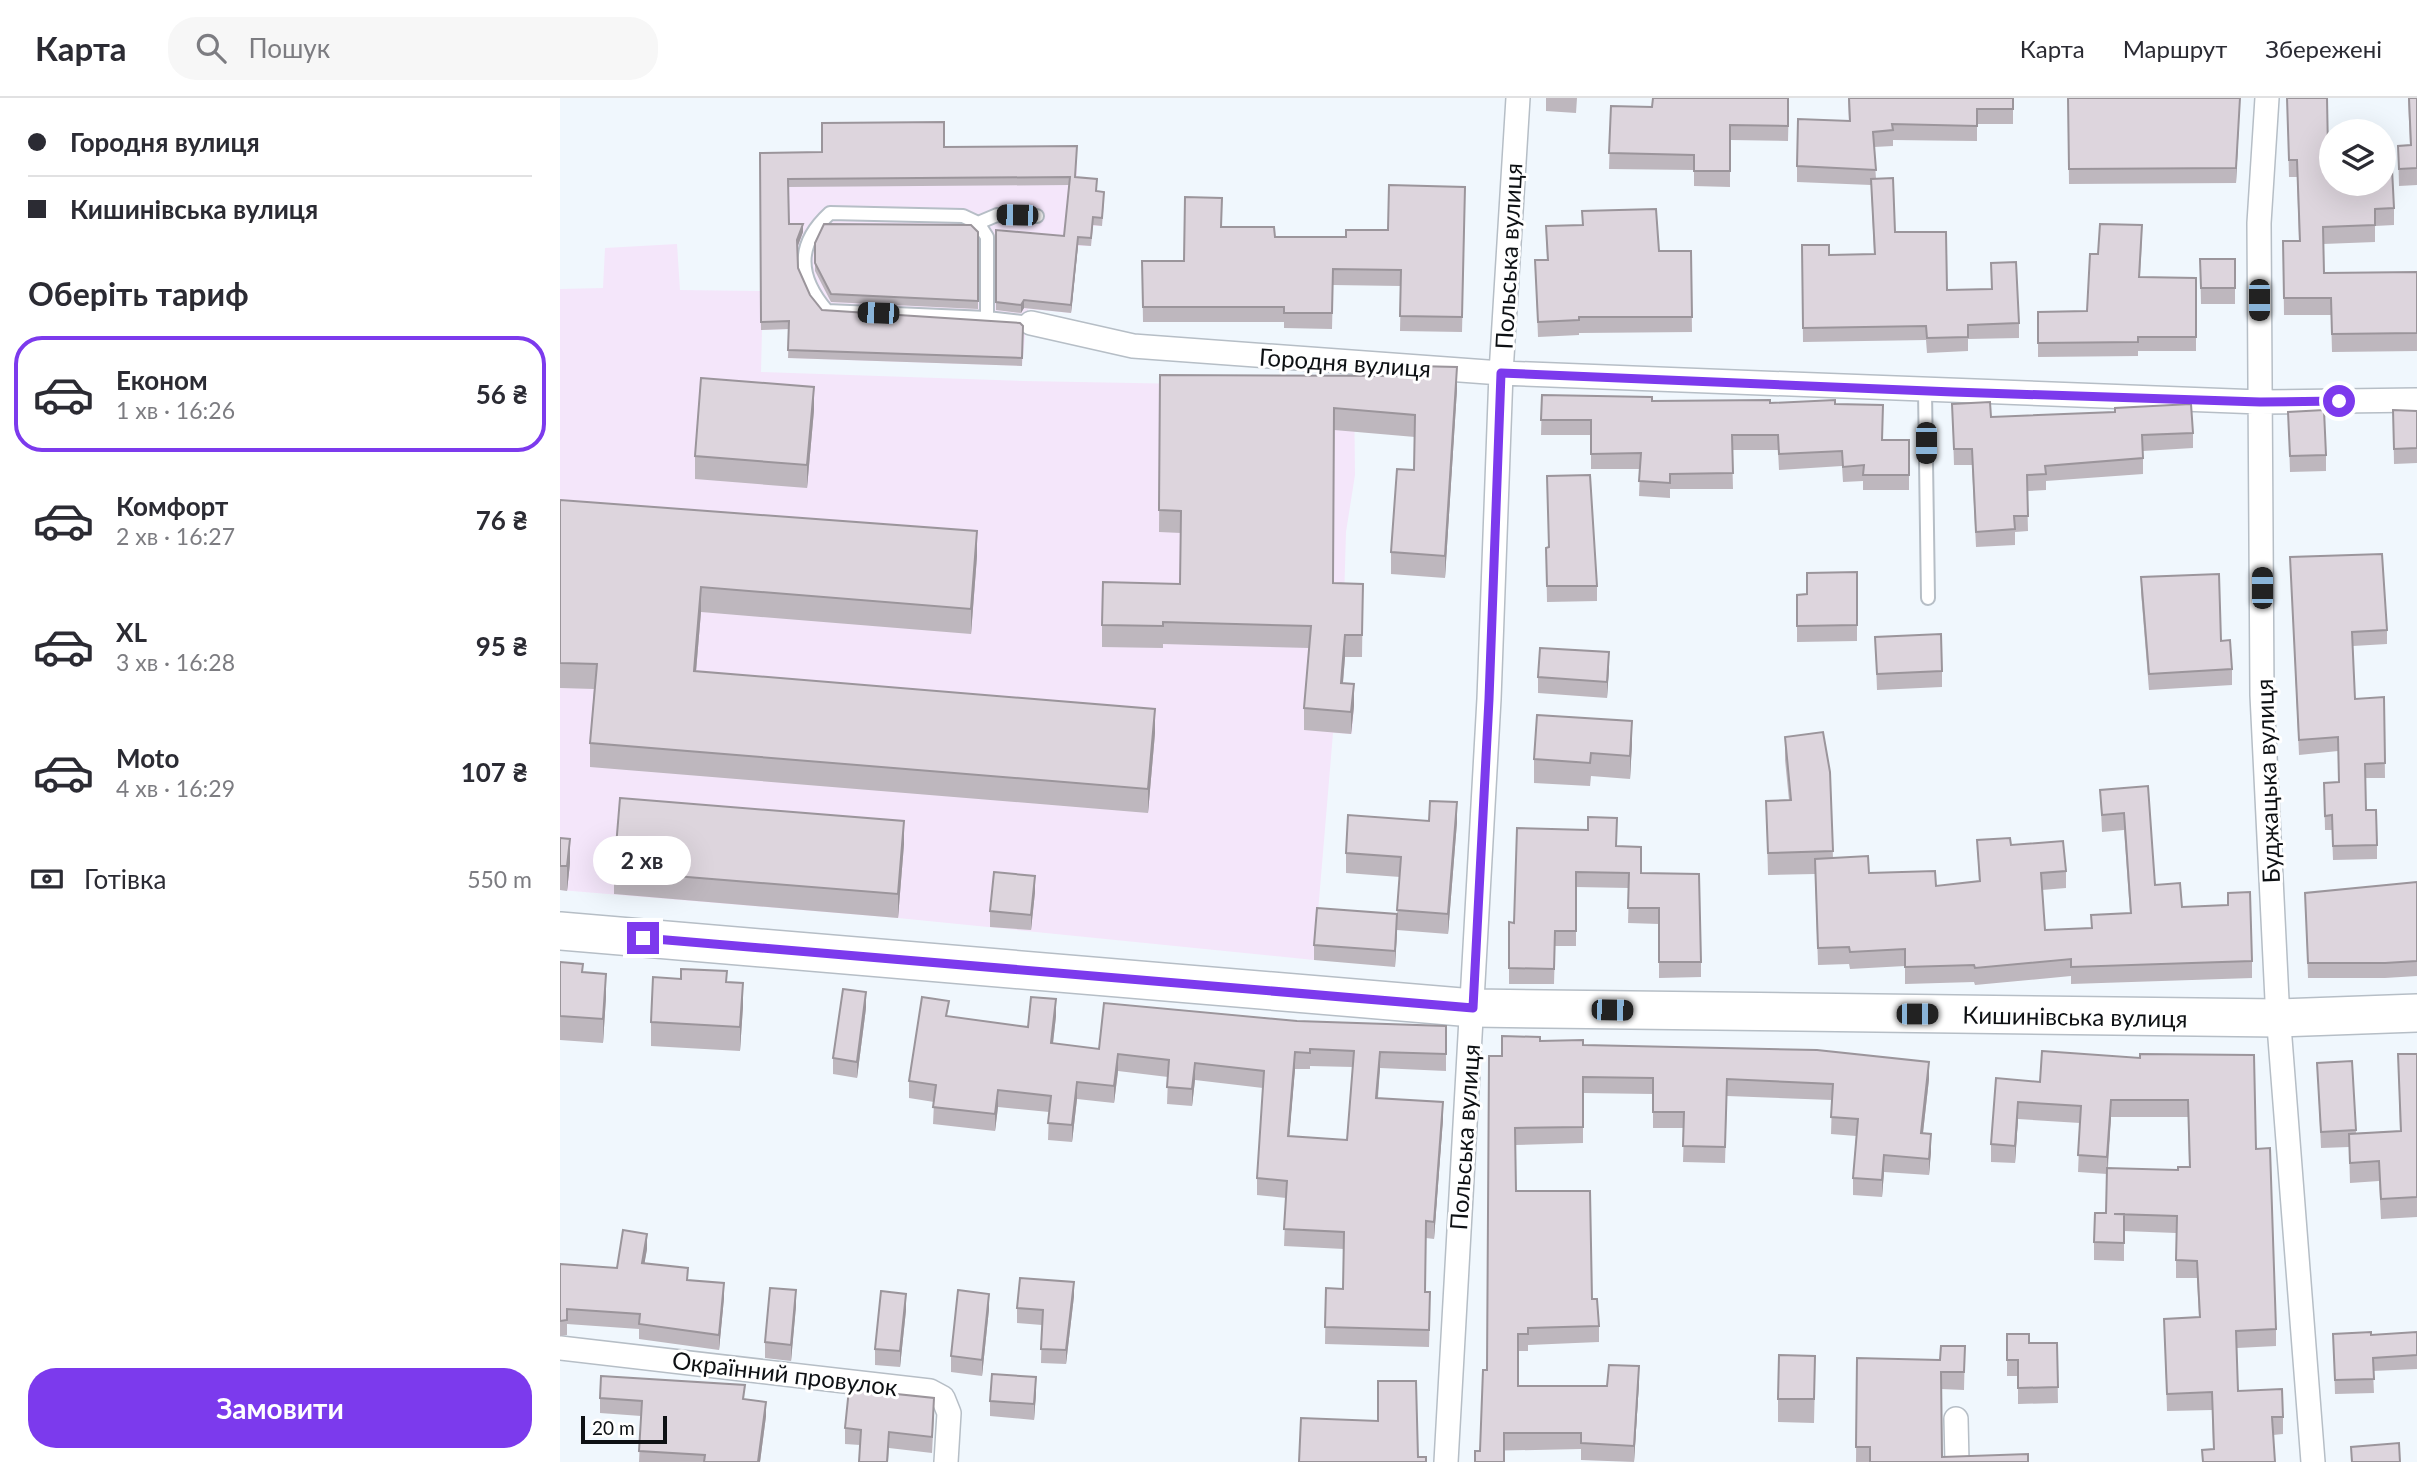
<!DOCTYPE html>
<html lang="uk">
<meta charset="utf-8">
<style>
:root{--surface:#fff;--page:#f7f7f7;--text:#2b2b33;--muted:#7c7c81;--line:#e1e1e2;--accent:#7c3aed}
body{margin:0;font-family:Lato,sans-serif;background:var(--page);color:var(--text);height:100vh;display:flex;flex-direction:column;font-size:26px;white-space:nowrap}
*{box-sizing:border-box;margin:0}
p{font-size:23px;color:var(--muted)}
.icon{flex:none;width:38px;height:38px;fill:none;stroke:currentColor;stroke-width:2;stroke-linecap:round;stroke-linejoin:round}
.map{position:relative;flex:1;overflow:hidden}
.panel{display:flex;flex-direction:column;background:var(--surface);width:560px}
.panel>*{flex:none}
.top-card{display:grid;align-content:center;height:154px;padding:0 28px;background:var(--surface)}
.fabs{position:absolute;left:1759px;top:21px;display:grid;gap:14px}
.fabs a{display:grid;place-items:center;width:77px;height:77px;border-radius:50%;background:var(--surface);box-shadow:0 7px 28px #0002;font-size:35px}
.scale{position:absolute;left:21px;bottom:18px;width:86px;box-sizing:border-box;padding-left:7px;border:4px solid #0e1114;border-top:0;font-size:19px;line-height:24px;white-space:nowrap;color:#0e1114;-webkit-text-stroke:5px #fff;paint-order:stroke}
.end{position:absolute;width:32px;height:32px;margin:-16px;border:9px solid #7c3aed;background:#fff;box-shadow:0 0 0 4px #fff}
.from{border-radius:50%}
.bubble{position:absolute;height:49px;border-radius:24px;background:var(--surface);box-shadow:0 7px 28px #0002;font-size:23px;font-weight:700;line-height:49px;text-align:center}
.car{position:absolute;width:21px;height:42px;margin:-21px -10px;border-radius:9px;box-shadow:0 0 5px 2px #0007;background:linear-gradient(#222 24%,#8ab4d8 0 40%,#222 0 76%,#8ab4d8 0 86%,#222 0)}
.top-card b{display:flex;align-items:center;gap:24px;height:66px;font-size:26px}
.top-card b+b{border-top:2px solid var(--line)}
.top-card i{width:18px;height:18px;background:var(--text)}
ul{padding:0;list-style:none}
li{display:flex;align-items:center;gap:21px;height:116px;margin:0 14px 10px;padding:0 14px;border:4px solid transparent;border-radius:28px}
li div{flex:1}
li b{display:block;font-size:26px}
li em{font-style:normal;font-weight:700}
li.on{border-color:var(--accent)}
li>.icon{width:63px;height:63px;stroke-width:1.5}
h2{padding:0 28px;font-size:32px;line-height:84px}
.pay{display:flex;align-items:center;gap:18px;height:77px;padding:0 28px;font-size:26px}
.pay p{margin-inline-start:auto}
.button{display:flex;gap:14px;margin-top:auto;padding:14px 28px}
.button a{flex:1;height:80px;border-radius:28px;background:var(--accent);color:#fff;font-size:28px;font-weight:700;line-height:80px;text-align:center}
header{display:flex;align-items:center;gap:42px;box-sizing:border-box;height:98px;padding:0 35px;background:var(--surface);border-bottom:2px solid var(--line)}
header strong{font-size:33px}
nav{display:flex;gap:38px;margin-inline-start:auto;font-size:24px}
.search{width:490px;height:63px;background:var(--page);display:flex;align-items:center;gap:18px;box-sizing:border-box;padding:0 24px;border-radius:28px;color:var(--muted);font-size:26px}
main{display:flex;flex:1;min-height:0}
.map>svg:first-child{display:block}
</style>
<header>
<strong>Карта</strong>
<div class="search"><svg class="icon" aria-label="search" viewBox="0 0 24 24"><circle cx="10" cy="10" r="6"/><path d="M15 15l6 6"/></svg>Пошук</div>
<nav><a>Карта</a><a>Маршрут</a><a>Збережені</a></nav>
</header>
<main>
<section class="panel">
<div class="top-card">
<b><i class="from"></i>Городня вулиця</b>
<b><i></i>Кишинівська вулиця</b>
</div>
<h2>Оберіть тариф</h2>
<ul>
<li class="on"><svg class="icon" aria-label="car" viewBox="0 0 24 24"><path d="M5 17H2v-5l4-1 3-4h7l3 4 3 1v5h-3M9 17h6M6 11h13"/><circle cx="7" cy="17" r="2"/><circle cx="17" cy="17" r="2"/></svg><div><b>Економ</b><p>1 хв · 16:26</p></div><em>56 ₴</em></li>
<li><svg class="icon" aria-label="car" viewBox="0 0 24 24"><path d="M5 17H2v-5l4-1 3-4h7l3 4 3 1v5h-3M9 17h6M6 11h13"/><circle cx="7" cy="17" r="2"/><circle cx="17" cy="17" r="2"/></svg><div><b>Комфорт</b><p>2 хв · 16:27</p></div><em>76 ₴</em></li>
<li><svg class="icon" aria-label="car" viewBox="0 0 24 24"><path d="M5 17H2v-5l4-1 3-4h7l3 4 3 1v5h-3M9 17h6M6 11h13"/><circle cx="7" cy="17" r="2"/><circle cx="17" cy="17" r="2"/></svg><div><b>XL</b><p>3 хв · 16:28</p></div><em>95 ₴</em></li>
<li><svg class="icon" aria-label="car" viewBox="0 0 24 24"><path d="M5 17H2v-5l4-1 3-4h7l3 4 3 1v5h-3M9 17h6M6 11h13"/><circle cx="7" cy="17" r="2"/><circle cx="17" cy="17" r="2"/></svg><div><b>Moto</b><p>4 хв · 16:29</p></div><em>107 ₴</em></li>
</ul>
<div class="pay"><svg class="icon" aria-label="cash" viewBox="0 0 24 24"><path d="M3 7h18v10H3z"/><circle cx="12" cy="12" r="2"/></svg>Готівка<p>550 m</p></div>
<div class="button"><a>Замовити</a></div>
</section>
<div class="map">
<svg width="1857" height="1364" viewBox="0 0 1857 1364">
<rect width="100%" height="100%" fill="#f0f7fd"/>
<path fill="#f4e6fa" d="M262,33l122,24 133,-1v31l20,2 -1,12 8,1 -2,26h-9l-2,20h-13l-7,67 -43,-4 -6,57 -234,-8 1,-29 -27,1 -1,42 262,9 331,6 1,88 -9,57 -5,172 13,2 -2,28 -19,-1 -19,227 -416,-42 -338,-28v-601l43,-1 2,-40 72,-4 3,46 81,1 -1,-130 61,-1z"/>
<g fill="none" stroke-linecap="round" stroke-linejoin="round">
<defs>
<path id="service" d="M418,125l19,-8 40,1
M427,220l-160,-7c-29,-34 -32,-66 3,-98l133,3 15,7 9,14v81l44,5
M1365,293l3,207"/>
<path id="minor" d="M1707,0l-8,125 3,472 15,305 36,462
M471,225l102,23 368,27 759,29 157,-2
M0,1250l370,43 13,7 6,15 -3,49
M1396,1321l1,43
M886,1364l43,-763 12,-326 17,-275"/>
<path id="primary" d="M0,833l913,77 805,10 139,-5"/>
</defs>
<use href="#service" stroke="#b6bec6" stroke-width="16"/>
<use href="#minor" stroke="#b6bec6" stroke-width="26"/>
<use href="#primary" stroke="#b6bec6" stroke-width="40"/>
<use href="#service" stroke="#fff" stroke-width="12"/>
<use href="#minor" stroke="#fff" stroke-width="23"/>
<use href="#primary" stroke="#fff" stroke-width="37"/>
</g>
<path fill="#beb7be" fill-rule="evenodd" d="M986,0h31l-1,15 -30,-2z
M1229,0l-1,43 -58,-1v47l-36,-1v-16l-85,-1 2,-63 41,1z
M1288,0h165v26h-36v17l-84,-1v6l-19,1 2,32 19,53 52,58 72,33v15l-51,1v12l-41,2 -1,-13 -123,2 -1,-97 27,10 45,-1 -3,-69 -74,-3v-16l52,-45z
M1508,0h172l-4,85 -167,1z
M1727,0l41,53 66,57v17l-19,1v16l-52,2 1,29 93,-1v79l-85,1 -1,-37h-47l-1,-74h16l-2,-64h-8z
M1848,0h9v87l-18,1 -1,-40 12,-1z
M384,49l133,7 -2,23 21,14 8,9 -2,26 -9,-1 -2,21 -13,-1 -7,68 -47,-5 -3,5 -25,-3v-80l68,6 5,-51 -281,2 1,37 14,8 -6,16 1,20 12,27 12,15 201,16 -1,40 -234,-8 1,-29 -28,1 -1,-177 62,-1z
M905,104l-3,130 -62,-1 1,-45 -68,-1 -1,44 -48,-1v-6h-141l-1,-61h42l37,-34 54,10h71l42,-7z
M986,128l113,25h32l1,81 -113,1v2l-41,2 -3,-77h12z
M418,134v77l-147,-7 -16,-31v-28z
M1582,141l-2,38 56,1v73h-58v5l-100,1v-45l49,-1 11,-57z
M1640,161h35v45h-34z
M600,277l297,14 -12,189 -54,-4v-22l23,-82 1,-33 -81,-7 -1,153 30,1 -1,73h-17l-2,26 11,23 -3,28 -47,-4v-22l5,-60 -146,-4v4l-61,-1v-22l78,-41 1,-51 -22,-1z
M982,297l110,6 183,3 47,36h27v50h-46v-9l-20,1 -1,-16 -63,4 -1,-20h-46l1,39h-63v9l-31,-2 1,-27h-49v-34h-50z
M1392,306l39,13 202,16v15l-50,3v23l-97,7v9l-19,1 1,40 -13,1v13l-39,2 -4,-82h-18z
M254,312l-7,78 -112,-9v-23z
M1833,312l24,1v52l-23,1z
M1728,314l38,43v16l-36,1z
M0,402l417,56 -6,78 -270,-22 -5,59 459,62 -7,80 -558,-46v-24l4,-54 -34,-1z
M986,450h3l48,38v15l-50,1z
M1730,459l97,73v14l-34,2 2,53 29,-2 1,81h-20l1,32 11,35v14l-44,1 -1,-30h-7l-1,-47 15,-1 -1,-31 -39,4z
M1297,474v69l-60,1v-47l10,-1z
M1581,479l80,64 11,28v16l-83,5 -8,-98z
M1315,539l67,34v16l-65,3z
M1049,570l-2,30 -69,-5v-16z
M1225,639l45,35 3,86 36,15 67,13 43,-4 -2,-42 34,5 55,26v17l-24,2 3,40 46,-2v-13l39,-2 -6,-83 -22,2 -2,-42 48,-4 7,99 97,76v17l-181,6v-8l-96,9 -1,-3 -69,2v-18l-55,3 -1,-5 -31,1 -3,-91 -47,1 -2,-74 23,-1 -4,-40z
M1072,646l-2,35 -39,-3 -1,10 -56,-3v-24z
M897,724l-9,112 -51,-4 -2,37 -81,-7v-15l83,-31 3,-37 -54,-4v-20z
M1028,732l28,16 25,27 60,89v15l-42,1v-54l-31,-1 1,-35 -53,-1v59h-21l-1,38h-45v-62l5,1z
M0,740l10,25 -3,28 -7,-1z
M344,746l-6,74 -284,-24v-23z
M1857,784v94l-32,2h-77l-3,-85z
M475,794l-4,38 -41,-3v-16z
M0,864l23,10 23,25 -3,46 -43,-3z
M167,884l16,24 -3,45 -89,-5v-24z
M306,910l-9,70 -24,-4v-16z
M496,918l-3,27 46,6 347,-7v29l-66,-3 -2,30 65,21 -9,120 -8,-1 -1,54 5,17 -1,38 -104,-3 1,-56 17,1 1,-40 -60,-3 2,-48 -29,-3v-17l6,-90 -68,-8 -3,26 -25,-2 1,-27 -50,-6 -4,32 -37,-4 -5,43 -24,-2 1,-28 -51,-5 -3,24 -62,-7 1,-22 -25,-4v-17l40,-64 79,10zM750,968l43,1 -6,73 -58,-4 6,-67h15z
M980,943l389,38 -6,54 8,18 -2,24 -45,-3 -2,25 -29,-2v-17l3,-42 -25,-2 1,-34 -105,-4 -2,67 -42,-1 1,-34h-31v-34l-70,-1v50l-68,2 1,46 76,108 7,27v16l-71,3v6h-10v35h89l32,-3 -5,79 -53,-2v-11l-101,2 7,-81 15,-314z
M1838,956h19v163l-36,2 -2,-38 -29,2 -1,-36 -28,1 -4,-85 35,-2 4,72 44,-2z
M1580,960l116,91 20,180v17l-39,2 1,43 45,26v17l-10,1 2,27h-73v-12l11,-1 -1,-39 -45,1 -3,-92 35,-2 -2,-39h-21v-45l-52,-2v30l-30,-1v-18l12,-29 1,-39 -29,-2 2,-49 -62,-4 -3,44 -24,-1v-18l5,-66 44,4zM1551,1019h77l1,50 -11,3 -70,-2z
M87,1151l-3,15 44,16 36,18 -5,52 -80,-11v-10l-72,-5v11l-7,1v-72l57,4z
M514,1198l-8,68 -25,-1 1,-38 -25,-2v-15z
M236,1208l-5,55 -26,-3v-16z
M429,1211l-7,67 -31,-4v-16z
M346,1212l-6,57 -25,-2v-16z
M1857,1234v37l-44,2 1,22 -39,1 -2,-60 38,1z
M1447,1236l22,9h28l1,60 -40,1v-28h-11z
M1405,1248l-1,44 -23,-1 1,68 86,5h-172l1,-104 83,2z
M1255,1281l-1,44 -36,-1v-23z
M476,1295l-2,27 -44,-4v-15z
M40,1300l145,1 21,17 -6,46h-121l2,-46 -41,-3z
M374,1316l-2,39 -43,-5 -1,14h-29l1,-17 -15,-1v-16z"/>
<path fill="#9b959b" d="M1680,0l-4,85v-15z
M243,126v8l-6,16v-8z
M518,139v8l-7,68v-8z
M464,202v8l-3,5v-8z
M897,269v22l-12,189v-22z
M254,289v23l-7,78v-23z
M417,433v25l-6,78v-25z
M141,489v25l-7,83v-24z
M785,537v22l-4,48v-22z
M1049,554v16l-2,30v-16z
M794,586v22l-3,28v-22z
M595,611v24l-7,80v-24z
M1072,623v23l-2,35v-23z
M897,704v20l-9,112v-20z
M344,723v23l-6,74v-24z
M10,741v24l-3,28v-25z
M475,778v16l-4,38v-15z
M837,816v16l-2,37v-16z
M46,876v23l-3,46v-24z
M183,885v23l-3,45v-24z
M306,894v16l-9,70v-16z
M496,901v17l-5,44v-17z
M735,954v17l-7,84v-17z
M820,954v16l-4,47v-17z
M558,956v17l-4,32v-17z
M1369,964v17l-8,71v-17z
M635,965v17l-3,26v-17z
M517,984v17l-5,43v-17z
M438,992v17l-3,24v-17z
M1551,1002v17l-4,57v-17z
M883,1004v17l-9,120v-17z
M1458,1004v17l-3,44v-17z
M1371,1036v17l-2,24v-16z
M1324,1057v17l-2,25v-17z
M87,1136v15l-5,29v-15z
M514,1184v14l-8,68v-14z
M164,1185v15l-5,52v-15z
M236,1192v16l-5,55v-16z
M346,1196v16l-6,57v-16z
M429,1196v15l-7,67v-16z
M1079,1268v17l-5,79v-16z
M476,1279v16l-2,27v-16z
M206,1304v14l-6,46h-2z"/>
<path fill="#ddd5dd" stroke="#9b959b" stroke-width="2" fill-rule="evenodd" d="M1093,0h135v28l-58,-1v46h-36v-16l-85,-2 2,-47 41,1z
M1289,0h164v11h-36v17l-85,-2 1,6 -20,2 3,38 -79,-4 1,-47 52,2z
M1508,0h172l-4,70 -167,1z
M1727,0h40l1,53h3v33h53v-35h7l3,59 -19,1v16l-52,2 1,46 93,-1v61l-85,1 -1,-36h-47l-1,-57h17l-3,-81h-8z
M1849,0h8v70l-18,1 -1,-23 13,-1z
M384,24v25l133,-1 -2,31 22,2 -1,12 8,1 -2,26 -9,-1 -2,21 -13,-1 -7,68 -47,-5 -3,5 -25,-3v-72l68,6 6,-59 -282,2 1,45h14l-6,16 1,28 12,27 12,15 198,13 3,3 -1,32 -234,-8 1,-29 -28,1 -1,-169 62,-1v-29z
M1333,80l2,54h51l1,58 45,-1 -1,-26 25,-1 3,61 -51,2v12l-41,1 -1,-12 -123,2 -1,-83h27v10l46,-1 -4,-75z
M829,87l76,2 -3,130 -62,-1 1,-46 -68,-1 -1,44h-48v-6h-141l-1,-46h42l1,-64 37,1 -1,29h53l1,10h71v-7h42z
M1096,111l3,42h32l1,66h-113v3l-41,2 -3,-62h13l-2,-34 37,-1 -1,-14z
M264,126l147,1 7,7v69l-147,-7 -16,-31v-20z
M1540,126l42,1 -3,52 57,1v59h-58v5l-100,1v-31l49,-1 3,-57h8z
M1640,161h35v29h-34z
M856,268l41,1 -12,189 -54,-4 6,-83 17,1 1,-55 -81,-7 -1,175 30,1 -1,51h-17l-4,48 13,1 -3,28 -47,-4 7,-82 -148,-4v4l-61,-1 1,-43 77,2 1,-73 -22,-1 1,-135 256,1z
M141,280l113,9 -7,78 -112,-9z
M982,297l110,2v4l118,-1v3l65,-3v4l48,1 -1,35h27v35h-46l1,-10 -21,2 -1,-16 -63,3 -1,-19h-46l1,38 -63,1v9l-31,-2 2,-28 -50,1v-34h-50z
M1430,304l1,15 124,-5v-4l76,-4 2,29 -51,2 1,23 -98,8 1,8 -19,1 1,41h-14l1,13 -39,3 -4,-83h-18l-2,-45z
M1764,312l2,45 -36,1 -2,-44z
M1833,312l24,1v37l-23,1z
M1030,377l7,111h-50l-1,-38 3,-1 -2,-71z
M0,402l417,31 -6,78 -270,-22 -7,84 461,38 -7,80 -558,-46 7,-79 -37,-1z
M1822,456l5,76 -35,2 3,67 29,-2 1,66 -20,1 1,46h10l1,35 -44,1 -1,-31 -7,1 -1,-33 15,-1 -1,-45 -39,3 -9,-183z
M1297,474v53l-60,1v-31l10,-1v-21z
M1659,476l2,67 9,-1 2,29 -83,5 -8,-97z
M1381,536l1,37 -65,3 -2,-37z
M980,550l69,4 -2,30 -69,-5z
M977,617l95,6 -2,35 -39,-3 -1,10 -56,-4z
M1263,634l7,40 3,79 -65,2 -2,-52 25,-1 -6,-63z
M1588,688l7,99 25,-2 2,24 46,-2v-12l22,-1 2,69 -181,6v-8l-96,9 -1,-3 -69,2v-18l-55,3 -1,-5 -31,1 -3,-89 53,-3 1,17 66,-2 1,15 44,-5 -3,-41 33,-2 1,7 52,-4 3,30 -25,2 4,57 47,-2 -1,-13 40,-2 -7,-100 -22,2 -2,-25z
M60,700l284,23 -6,73 -284,-23z
M870,703l27,1 -9,112 -51,-4 4,-53 -55,-4 2,-38 81,6z
M1028,719l29,1 -1,28 25,1v26l58,1 2,88h-42v-54h-31l1,-35 -53,-1v59h-21l-1,38 -45,-1v-46l5,1 3,-95 71,2z
M0,740l10,1 -3,27h-7z
M434,774l41,4 -4,39 -41,-4z
M1857,784v79l-32,2h-77l-3,-70z
M757,810l80,6 -2,37 -81,-6z
M0,864l23,2 -1,8 24,2 -3,45 -43,-3z
M121,871l46,2 -1,11 17,1 -3,44 -89,-5 2,-45 28,2z
M283,891l23,3 -9,70 -24,-4z
M362,899l27,4 -3,15 82,11 3,-30 25,2 -5,44 48,6 5,-46 193,18 149,5v28l-66,-2 -4,46 67,4 -9,120 -8,-1 -1,71h5l-1,38 -104,-3 1,-39 17,1 1,-57 -60,-3 3,-48 -30,-3 7,-107 -69,-8 -3,26 -25,-2 2,-27 -51,-6 -4,32 -37,-4 -5,43 -24,-2 3,-27 -53,-6 -3,24 -62,-7 3,-22 -27,-4zM750,951l44,2 -7,89 -59,-4 7,-84 15,1z
M942,938l38,1v4l43,-1v5l234,5 112,12 -8,71 10,1 -2,25 -45,-4 -2,25 -29,-2 5,-59 -27,-2 2,-33 -106,-5 -2,68 -42,-1 1,-34h-31v-34l-70,-1v50l-68,1 1,63h74l2,108h5l2,27 -71,2v6h-10v52h89l2,-21 30,1 -5,80 -53,-3v-10h-77v29h-29v-11h5l3,-81h4l2,-314h13z
M1482,953l98,7v-4l114,1 2,94 14,-1 6,181 -40,2 2,60 44,-2 1,28h-11l3,45h-72l-1,-12 12,-1 -2,-57 -45,2 -3,-75 36,-2 -3,-56 -21,-1 1,-44 -63,-2h10v29l-30,-1 1,-29h11l1,-45 71,2v-3h12l-2,-67h-77l-4,57 -29,-2 3,-49 -63,-4 -3,44 -24,-2 5,-66 44,4z
M1838,956h19v143l-36,2 -2,-38 -29,2 -1,-29 52,-3z
M1792,963l4,69 -35,2 -4,-69z
M63,1132l24,4 -5,29 46,5 -1,12 37,3 -5,52 -80,-11 1,-10 -73,-5v11l-7,1v-57l57,4z
M460,1180l54,4 -8,68 -25,-1 2,-39 -26,-2z
M210,1190l26,2 -5,55 -26,-3z
M398,1192l31,4 -7,66 -31,-4z
M321,1193l25,3 -6,57 -25,-2z
M1811,1234v3l46,-3v23l-44,3 1,21 -39,1 -2,-46z
M1447,1236h22v9h28l1,44 -40,1v-28h-11z
M1381,1248h24l-1,26h-23l1,85 86,-3v8h-158v-15h-14l1,-89 83,2z
M1219,1257l36,1 -1,43h-36z
M432,1276l44,3 -2,27 -44,-3z
M41,1278l144,9 -2,14 23,3 -8,60h-54l1,-7 -66,-4 3,-50 -42,-3z
M818,1283h38l2,76h8v5h-127l2,-44 77,3z
M289,1291l85,9 -2,39 -43,-5 -2,30h-28l2,-32 -16,-2z
M1839,1345l1,19h-48l-1,-15z"/>
<g fill="none" stroke-linecap="round" stroke-linejoin="round">
<path stroke="#7c3aed" stroke-width="9" d="M83,840l830,70 16,-309 12,-326 452,19 307,10 79,-1"/>
</g>
<g text-anchor="middle" dominant-baseline="central" stroke-width="6" stroke-linejoin="round" paint-order="stroke">
<g font-size="24" fill="#0e1114" stroke="#fff">
<text transform="translate(948 158) rotate(-87)">Польська вулиця</text>
<text transform="translate(785 264) rotate(4)">Городня вулиця</text>
<text transform="translate(1707 683) rotate(-92)">Буджацька вулиця</text>
<text transform="translate(1515 918) rotate(1)">Кишинівська вулиця</text>
<text transform="translate(904 1039) rotate(-86)">Польська вулиця</text>
<text transform="translate(225 1275) rotate(7)">Окраїнний провулок</text>
</g>
</g>
</svg>
<div class="fabs">
<a><svg class="icon" aria-label="layers" viewBox="0 0 24 24"><path d="M12 4l9 5-9 5-9-5zM3 14l9 5 9-5"/></svg></a>
</div>
<div class="scale">20 m</div>
<i class="end from" style="left:1779px;top:303px"></i>
<i class="end" style="left:83px;top:840px"></i>
<div class="bubble" style="left:33px;top:738px;width:98px">2 хв</div>
<i class="car" style="left:457px;top:117px;rotate:271deg"></i>
<i class="car" style="left:1699px;top:202px;rotate:180deg"></i>
<i class="car" style="left:318px;top:215px;rotate:272deg"></i>
<i class="car" style="left:1366px;top:345px;rotate:180deg"></i>
<i class="car" style="left:1702px;top:490px;rotate:0deg"></i>
<i class="car" style="left:1052px;top:912px;rotate:91deg"></i>
<i class="car" style="left:1357px;top:916px;rotate:90deg"></i>
</div>
</main>
